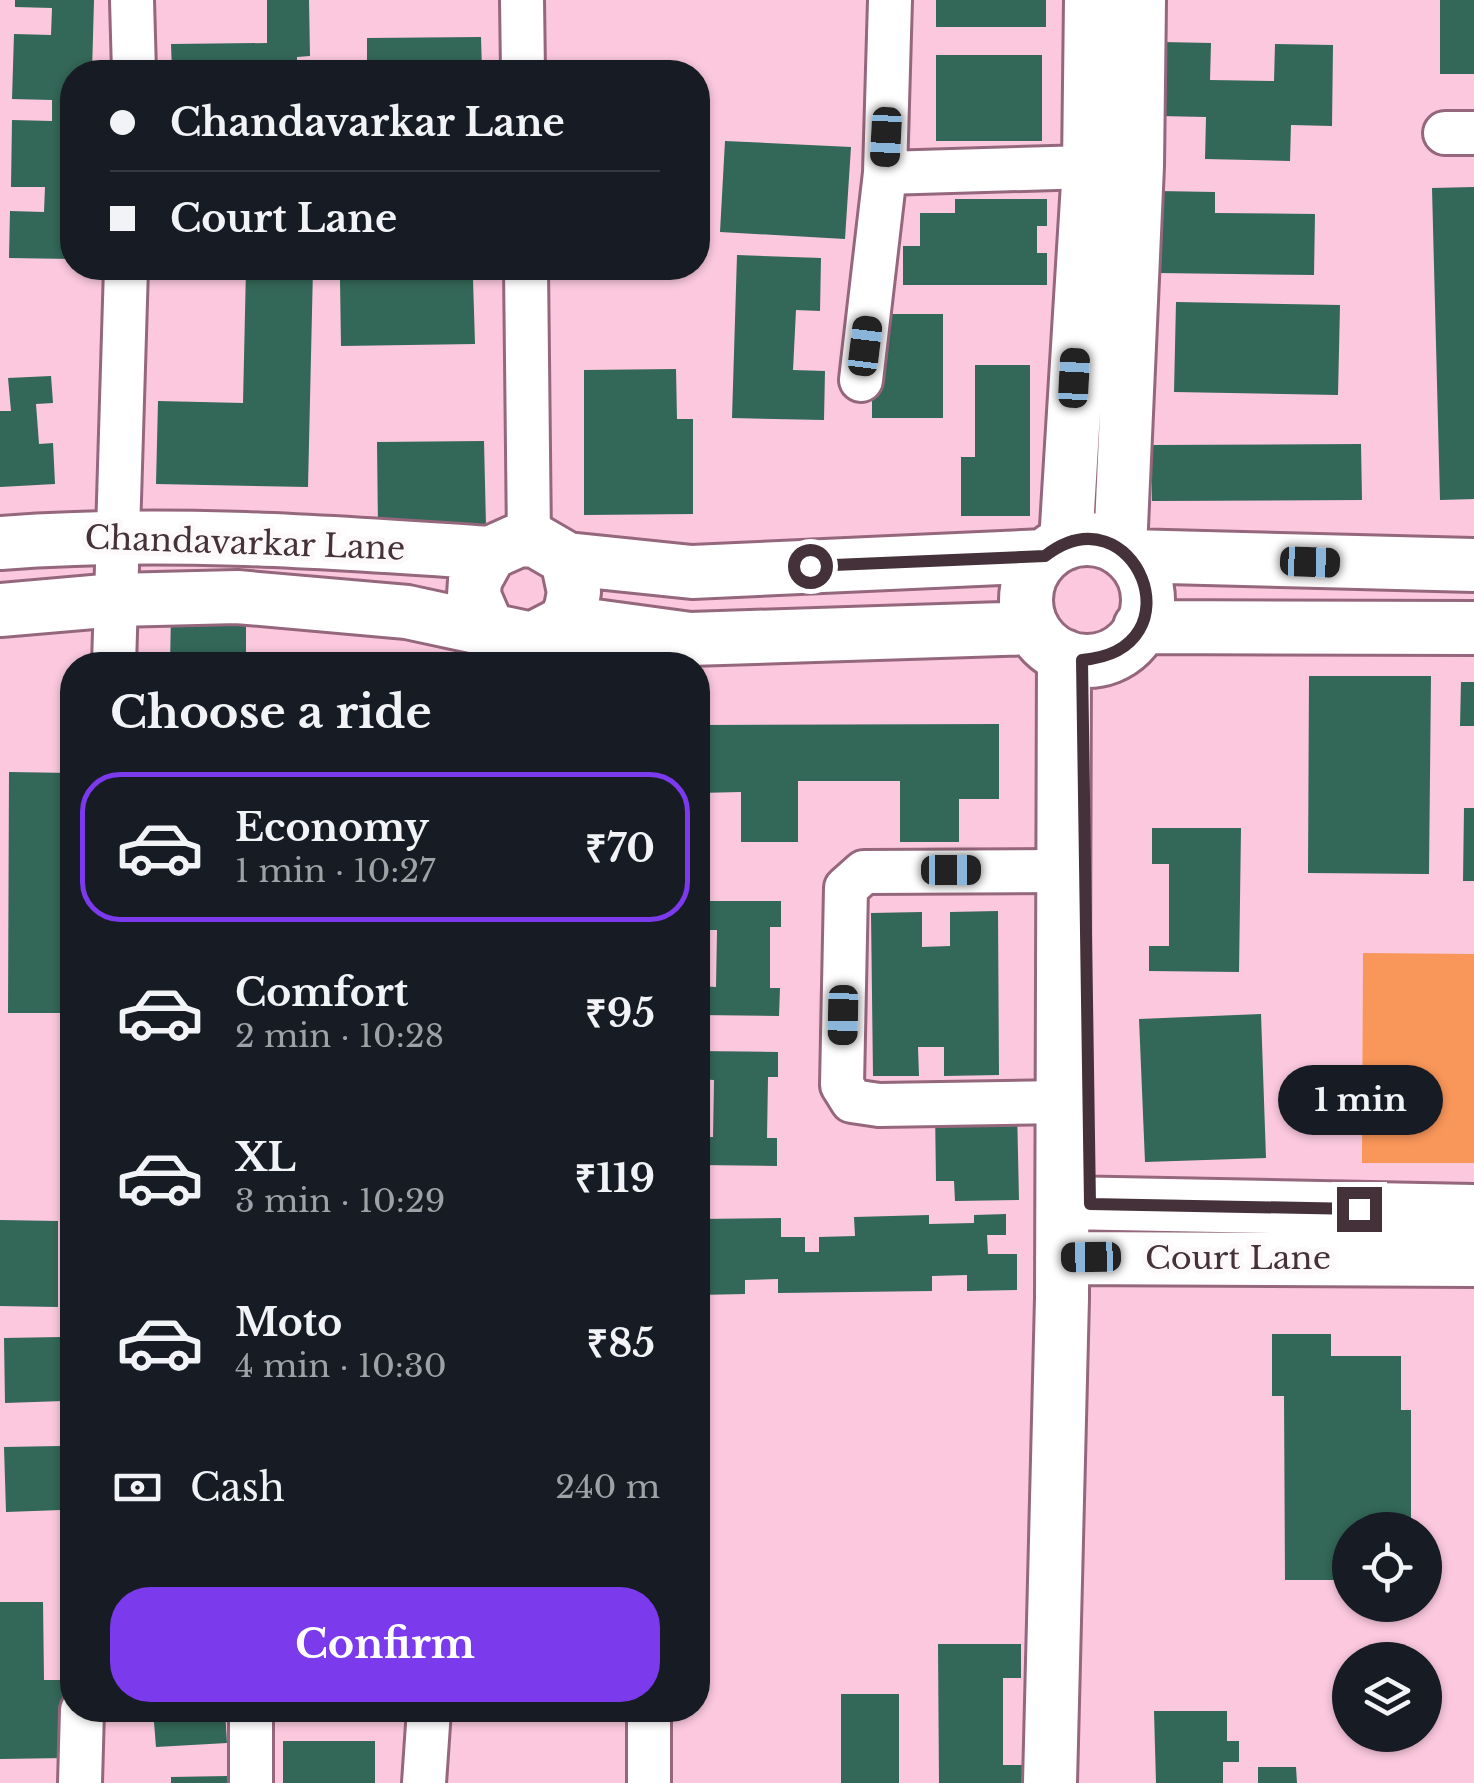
<!DOCTYPE html>
<meta charset="utf-8">
<style>
:root{--surface:#171b24;--page:#20242c;--text:#f1f3f6;--muted:#9ea1a6;--line:#363941;--accent:#7c3aed}
body{margin:0;font-family:"Libre Baskerville",serif;background:var(--page);color:var(--text);height:100vh;display:flex;flex-direction:column;font-size:38px;white-space:nowrap}
*{box-sizing:border-box;margin:0}
p{font-size:32px;color:var(--muted)}
.icon{flex:none;width:55px;height:55px;fill:none;stroke:currentColor;stroke-width:2;stroke-linecap:round;stroke-linejoin:round}
.map{position:relative;flex:1;overflow:hidden}
.details{position:absolute;left:60px;top:652px;width:650px;height:1070px;display:flex;flex-direction:column;background:var(--surface);border-radius:40px;box-shadow:0 2px 8px #0004}
.details>*{flex:none}
.hud{position:absolute;left:60px;top:60px;width:650px;height:220px;border-radius:40px;box-shadow:0 2px 8px #0004;display:grid;align-content:center;height:220px;padding:0 50px;background:var(--surface)}
.buttons{position:absolute;left:1332px;top:1512px;display:grid;gap:20px}
.buttons a{display:grid;place-items:center;width:110px;height:110px;border-radius:50%;background:var(--surface);box-shadow:0 2px 8px #0004;font-size:50px}
.end{position:absolute;width:45px;height:45px;margin:-22px;border:12px solid #453139;background:#fff;box-shadow:0 0 0 5px #fff}
.from{border-radius:50%}
.bubble{position:absolute;height:70px;border-radius:35px;background:var(--surface);box-shadow:0 2px 8px #0004;font-size:32px;font-weight:700;line-height:70px;text-align:center}
.car{position:absolute;width:30px;height:60px;margin:-30px -15px;border-radius:12px;box-shadow:0 0 8px 2px #0007;background:linear-gradient(#222 24%,#8ab4d8 0 40%,#222 0 76%,#8ab4d8 0 86%,#222 0)}
.hud b{display:flex;align-items:center;gap:35px;height:95px;font-size:38px}
.hud b+b{border-top:2px solid var(--line)}
.hud i{width:25px;height:25px;background:var(--text)}
ul{padding:0;list-style:none}
li{display:flex;align-items:center;gap:30px;height:150px;margin:0 20px 15px;padding:0 30px;border:5px solid transparent;border-radius:40px}
li div{flex:1}
li b{display:block;font-size:38px}
li em{font-style:normal;font-weight:700}
li.current{border-color:var(--accent)}
li>.icon{width:90px;height:90px;stroke-width:1.5}
h2{padding:0 50px;font-size:45px;line-height:120px}
.pay{display:flex;align-items:center;gap:25px;height:110px;padding:0 50px;font-size:38px}
.pay p{margin-inline-start:auto}
.cta{display:flex;gap:20px;margin-top:auto;padding:20px 50px}
.cta a{flex:1;height:115px;border-radius:40px;background:var(--accent);color:#fff;font-size:40px;font-weight:700;line-height:115px;text-align:center}
.map>svg:first-child{display:block}
</style>
<div class="map">
<svg width="1474" height="1783" viewBox="0 0 1474 1783">
<rect width="100%" height="100%" fill="#fbc8de"/>
<path fill="#f99659" d="M1363,953l111,1v209h-112z"/>
<path fill="#336757" d="M15,0h79l-2,72h-20v187l-63,-1 1,-47 34,1 1,-25h-34l1,-67 40,1v-21l-40,-1 2,-65 37,1 1,-27 -37,-1z
M267,0h42l1,56 -13,1v15h-125l-1,-28 96,-1z
M936,0h110v27h-110z
M1440,0h34v74h-34z
M481,37l1,35h-115v-34z
M1162,42l49,1 -1,37 64,1 1,-37 58,1 -1,81 -41,-1 -1,36 -85,-2 1,-42 -46,-1z
M936,55h106v86h-106z
M725,141l126,6 -6,92 -125,-7z
M1474,187v312l-34,1 -8,-312z
M1158,191l57,1v21l100,1 -1,61 -157,-2z
M955,199h92v27h-10v27h10v32h-144v-39h17v-33h35z
M737,255l84,3 -1,53 -24,-1 -3,60 32,1 -1,49 -92,-2z
M246,268h67l-5,219 -152,-3 2,-83 85,2z
M473,279l2,65 -134,2 -1,-66z
M1176,302l164,3 -2,90 -164,-3z
M872,314h71v104h-71z
M975,365h55v151h-69v-59h14z
M676,369l1,50h16v95l-109,1v-145z
M51,376l2,27 -17,1 3,40 14,-1 2,41 -55,3v-76h11l-3,-33z
M484,441l2,85 -108,2 -1,-86z
M1361,444l1,56 -210,1v-56z
M171,612l75,1v52h-76z
M1309,676h122l-2,198 -121,-1z
M1461,682h13v44h-14z
M999,724v75h-40v43h-59v-61h-102v61h-57v-50l-43,1v-68z
M9,772l63,1v240h-64z
M1464,808h10v73h-11z
M1152,828h89l-2,144 -90,-1v-25h20v-82h-17z
M698,901h83v26h-11v61h10l-1,28 -81,-1v-29l18,1 1,-57h-19z
M998,911l1,164 -55,1v-29h-26l1,29h-46l-2,-163 51,-1v35l28,-1v-34z
M1261,1014l5,144 -121,4 -6,-143z
M698,1051l80,1v25h-10l-1,61h10v28l-79,-1v-28h15l1,-57 -16,-1z
M1017,1108l2,92 -64,1 -1,-20h-18l-1,-72z
M1006,1214v21h-19l1,19h29v36l-50,1v-16l-35,1v15l-154,2v-14l-33,1v14l-47,1v-76l83,-1v19h24v15h14v-15l36,-1 -1,-19 75,-2v9l45,-1v-8z
M0,1220l58,1v86l-58,-1z
M1272,1334h59v22h70v54h10v120h-61v50h-65l-1,-184h-12z
M62,1337l1,64 -58,2 -1,-65z
M60,1446l1,64 -55,2 -2,-65z
M0,1602h43l1,78h21l1,78 -66,1z
M938,1644h83v34h-18v87h19v18h-83z
M841,1694h58v89h-58z
M153,1710h72l2,33 -71,4z
M1154,1711h73v30h12v21h-16v21h-67z
M283,1741h92v42h-92z
M1258,1767h38l1,16h-39z
M228,1776l1,7h-58v-6z"/>
<g fill="none" stroke-linecap="round" stroke-linejoin="round">
<defs>
<path id="minor" d="M132,0l2,72
M522,0l1,72
M1445,133h29
M885,173l237,-7
M526,268l3,272
M861,380l24,-207 5,-173
M546,634l32,31
M114,665l12,-397
M1063,1102l-184,3 -27,-4 -10,-16 4,-197 18,-16 199,-1
M80,1783l2,-73
M251,1783v-73
M424,1783l5,-73
M649,1783v-73"/>
<path id="tertiary" d="M1026 600a61 61 0 1 1 122 0a61 61 0 1 1-122 0Z
M0,543c164,-13 327,-1 490,10
M1066,543l23,-376 2,-167
M1120,549l17,-383 2,-166
M1129,556l345,9
M0,610l116,-10 121,-3 170,15 125,27 33,-17 6,-14 3,-16 -7,-33
M565,622l125,17 343,-11
M487,626l-13,-30 1,-16 15,-27 29,-13 17,1 31,18 125,13 353,-16
M1140,627l334,1
M1063,1203l411,8
M1062,1258l412,2
M1050,1783l12,-485 2,-642"/>
</defs>
<use href="#minor" stroke="#95677c" stroke-width="48"/>
<use href="#tertiary" stroke="#95677c" stroke-width="58"/>
<use href="#minor" stroke="#fff" stroke-width="42"/>
<use href="#tertiary" stroke="#fff" stroke-width="52"/>
</g>
<g fill="none" stroke-linecap="round" stroke-linejoin="round">
<path stroke="#453139" stroke-width="12" d="M810,566l235,-10c89,-69 157,94 37,104l8,544 269,5"/>
</g>
<g text-anchor="middle" dominant-baseline="central" stroke-width="10" stroke-linejoin="round" paint-order="stroke">
<g font-size="32" fill="#453139" stroke="#fdf8fa">
<text transform="translate(245 543) rotate(2)">Chandavarkar Lane</text>
<text x="1238" y="1258">Court Lane</text>
</g>
</g>
</svg>
<div class="buttons">
<a><svg class="icon" aria-label="locate" viewBox="0 0 24 24"><circle cx="12" cy="12" r="6"/><path d="M12 2v4M12 18v4M2 12h4M18 12h4"/></svg></a>
<a><svg class="icon" aria-label="layers" viewBox="0 0 24 24"><path d="M12 4l9 5-9 5-9-5zM3 14l9 5 9-5"/></svg></a>
</div>
<i class="end from" style="left:810px;top:566px"></i>
<i class="end" style="left:1359px;top:1209px"></i>
<div class="bubble" style="left:1278px;top:1065px;width:165px">1 min</div>
<i class="car" style="left:886px;top:137px;rotate:183deg"></i>
<i class="car" style="left:865px;top:346px;rotate:7deg"></i>
<i class="car" style="left:1074px;top:378px;rotate:3deg"></i>
<i class="car" style="left:1310px;top:562px;rotate:92deg"></i>
<i class="car" style="left:951px;top:870px;rotate:90deg"></i>
<i class="car" style="left:843px;top:1015px;rotate:181deg"></i>
<i class="car" style="left:1091px;top:1257px;rotate:269deg"></i>
<div class="hud">
<b><i class="from"></i>Chandavarkar Lane</b>
<b><i></i>Court Lane</b>
</div>
<section class="details">
<h2>Choose a ride</h2>
<ul>
<li class="current"><svg class="icon" aria-label="car" viewBox="0 0 24 24"><path d="M5 17H2v-5l4-1 3-4h7l3 4 3 1v5h-3M9 17h6M6 11h13"/><circle cx="7" cy="17" r="2"/><circle cx="17" cy="17" r="2"/></svg><div><b>Economy</b><p>1 min · 10:27</p></div><em>₹70</em></li>
<li><svg class="icon" aria-label="car" viewBox="0 0 24 24"><path d="M5 17H2v-5l4-1 3-4h7l3 4 3 1v5h-3M9 17h6M6 11h13"/><circle cx="7" cy="17" r="2"/><circle cx="17" cy="17" r="2"/></svg><div><b>Comfort</b><p>2 min · 10:28</p></div><em>₹95</em></li>
<li><svg class="icon" aria-label="car" viewBox="0 0 24 24"><path d="M5 17H2v-5l4-1 3-4h7l3 4 3 1v5h-3M9 17h6M6 11h13"/><circle cx="7" cy="17" r="2"/><circle cx="17" cy="17" r="2"/></svg><div><b>XL</b><p>3 min · 10:29</p></div><em>₹119</em></li>
<li><svg class="icon" aria-label="car" viewBox="0 0 24 24"><path d="M5 17H2v-5l4-1 3-4h7l3 4 3 1v5h-3M9 17h6M6 11h13"/><circle cx="7" cy="17" r="2"/><circle cx="17" cy="17" r="2"/></svg><div><b>Moto</b><p>4 min · 10:30</p></div><em>₹85</em></li>
</ul>
<div class="pay"><svg class="icon" aria-label="cash" viewBox="0 0 24 24"><path d="M3 7h18v10H3z"/><circle cx="12" cy="12" r="2"/></svg>Cash<p>240 m</p></div>
<div class="cta"><a>Confirm</a></div>
</section>
</div>
